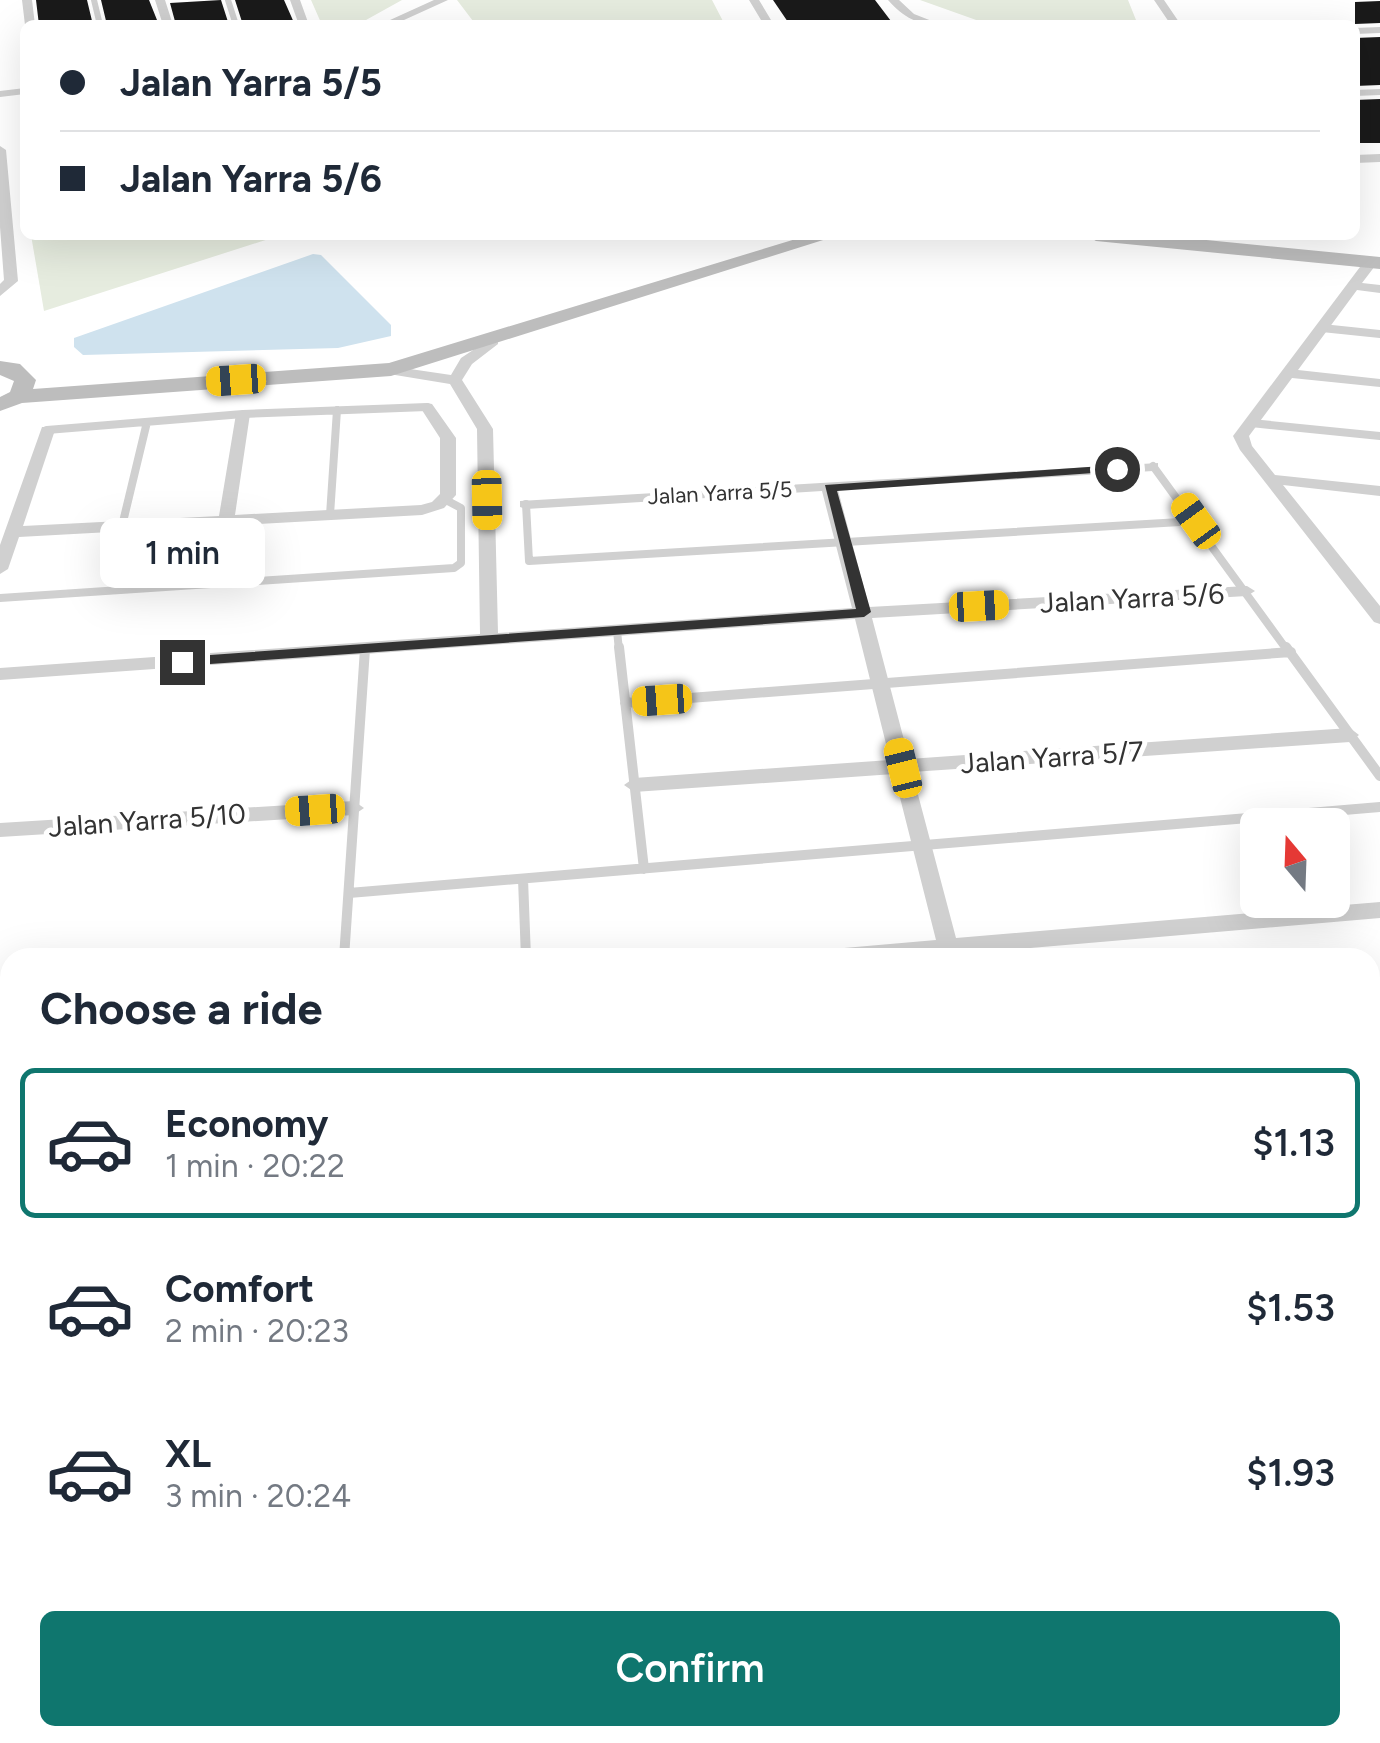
<!DOCTYPE html>
<meta charset="utf-8">
<style>
:root{--surface:#fff;--page:#f6f6f7;--text:#1f2937;--muted:#747a83;--line:#e0e1e3;--accent:#0f766e}
body{margin:0;font-family:Figtree,sans-serif;background:var(--page);color:var(--text);height:100vh;display:flex;flex-direction:column;font-size:38px;white-space:nowrap}
*{box-sizing:border-box;margin:0}
p{font-size:32px;color:var(--muted)}
.icon{flex:none;width:55px;height:55px;fill:none;stroke:currentColor;stroke-width:2;stroke-linecap:round;stroke-linejoin:round}
.map{position:relative;flex:1;overflow:hidden}
.panel{position:absolute;left:0px;top:948px;width:1380px;height:798px;display:flex;flex-direction:column;background:var(--surface);border-radius:30px 30px 0 0;box-shadow:0 10px 40px #0002}
.panel>*{flex:none}
.top-card{position:absolute;left:20px;top:20px;width:1340px;height:220px;border-radius:15px;box-shadow:0 10px 40px #0002;display:grid;align-content:center;height:220px;padding:0 40px;background:var(--surface)}
.needle{width:65px;rotate:341deg}
.fabs{position:absolute;left:1240px;top:808px;display:grid;gap:20px}
.fabs a{display:grid;place-items:center;width:110px;height:110px;border-radius:15px;background:var(--surface);box-shadow:0 10px 40px #0002;font-size:50px}
.end{position:absolute;width:45px;height:45px;margin:-22px;border:12px solid #333;background:#fff;box-shadow:0 0 0 5px #fff}
.from{border-radius:50%}
.bubble{position:absolute;height:70px;border-radius:15px;background:var(--surface);box-shadow:0 10px 40px #0002;font-size:32px;font-weight:600;line-height:70px;text-align:center}
.car{position:absolute;width:30px;height:60px;margin:-30px -15px;border-radius:12px;box-shadow:0 0 8px 2px #0007;background:linear-gradient(#f5c518 24%,#345 0 40%,#f5c518 0 76%,#345 0 86%,#f5c518 0)}
.top-card b{display:flex;align-items:center;gap:35px;height:95px;font-size:38px}
.top-card b+b{border-top:2px solid var(--line)}
.top-card i{width:25px;height:25px;background:var(--text)}
ul{padding:0;list-style:none}
li{display:flex;align-items:center;gap:30px;height:150px;margin:0 20px 15px;padding:0 20px;border:5px solid transparent;border-radius:15px}
li div{flex:1}
li b{display:block;font-size:38px}
li em{font-style:normal;font-weight:600}
li.active{border-color:var(--accent)}
li>.icon{width:90px;height:90px;stroke-width:1.5}
h2{padding:0 40px;font-size:45px;line-height:120px}
.primary-button{display:flex;gap:20px;margin-top:auto;padding:20px 40px}
.primary-button a{flex:1;height:115px;border-radius:15px;background:var(--accent);color:#fff;font-size:40px;font-weight:600;line-height:115px;text-align:center}
.map>svg:first-child{display:block}
</style>
<div class="map">
<svg width="1380" height="1743" viewBox="0 0 1380 1743">
<rect width="100%" height="100%" fill="#fff"/>
<path fill="#e6ecdf" d="M311,0h91l-45,25h-35z
M457,0h255l13,25h-249z
M920,0h208l10,25 -159,-4z
M31,235h250l-237,76z"/>
<path fill="#cfe2ee" d="M313,254l8,1 70,70v11l-53,12 -255,7 -9,-8v-9z"/>
<path fill="#1a1a1a" d="M36,0h51l6,25h-54z
M101,0h48l10,25h-52z
M221,0l8,25h-53l-6,-22z
M235,0h49l11,25h-52z
M773,0h102l19,25h-104z
M1380,1v22l-25,1v-22z
M1380,37v48l-25,1v-48z
M1380,99v44h-25v-43z"/>
<g fill="none" stroke-linecap="round" stroke-linejoin="round">
<path stroke="#d0d0d0" stroke-width="6" d="M94,0l6,25
M228,0l8,25"/>
<path stroke="#d0d0d0" stroke-width="8" d="M1322,328l58,6
M1251,423l129,13
M47,430l196,-16 184,-7
M1153,466l134,184
M526,504l3,57 668,-40
M330,515l7,-105
M122,526l25,-104
M0,598l454,-30 7,-5v-55l-17,-9
M617,631l2,19"/>
<path stroke="#d0d0d0" stroke-width="10" d="M619,647l25,222
M1286,647l94,129
M625,703l666,-51
M523,879l3,79
M349,893l1031,-86
M344,958l21,-309"/>
<path fill="#d0d0d0" fill-rule="evenodd" d="M22,0h10l3,25h-10z
M155,0h10l8,25h-10z
M290,0h10l9,25h-10z
M434,0h14l-55,25h-14z
M749,0h10l15,25h-10z
M888,0h11l15,14 28,11c-24,0 -38,-7 -54,-25z
M1154,0h10l17,25h-10z
M1380,27v6l-25,1v-6z
M25,88v6l-25,3v-6z
M1380,89v6l-25,1v-6z
M0,146l6,4 12,131 -18,15v-12l4,-4 -4,-53z
M1380,154v8l-25,1v-8z
M1366,259l12,3 -16,21 18,2v8l-23,-3 -59,80 82,9v8l-88,-9 -43,58 3,10 23,29 105,11v10l-97,-11 97,121v18l-6,-2 -134,-172 -7,-14z
M493,337l5,1v6l-26,20 -10,16 31,49 5,204 354,-25 -30,-117 -296,18 -6,-2v-6l638,-38v6l-5,2 -315,19 31,117 378,-21 8,5 -8,5 -375,22 37,141 441,-31 9,7 -9,7 -438,30 44,166 424,-36v16l-419,36v4h-150l3,-6 7,-2 115,-10 -42,-166 -260,18 -10,-7 10,-7 256,-18 -35,-141 -855,61v-12l480,-34 -3,-205 -27,-45 -67,-11 -7,-4 7,-4 68,10 10,-17z
M427,403l5,1 24,34v57l-12,13 -22,7 -403,22 -11,32 -8,5v-29l42,-118h10l3,3 -32,96 196,-10 17,-102 7,-4 7,4 -15,101 186,-10 11,-3 8,-8v-56l-20,-31z
M354,801l10,7 -10,7 -354,22v-14z
M10,1011v18l-10,1v-18z
M10,1081v20l-10,2v-20z
M1380,1129v20l-10,1v-20z
M10,1361v24l-10,1v-24z
M1128,1735h30l3,8h-30z"/>
<path fill="#bdbdbd" fill-rule="evenodd" d="M809,235h30l-448,141 -369,27 -22,8v-14l10,-5 4,-11 -14,-6v-14l20,3 16,16 -3,9 356,-26z
M1086,235h70l224,22v12l-284,-28z"/>
</g>
<path fill="#333" d="M1117,465l5,6 -285,20 34,121 -7,5 -682,49 -7,-4 7,-5 674,-48 -31,-124z"/>
<g text-anchor="middle" dominant-baseline="central" stroke-width="10" stroke-linejoin="round" paint-order="stroke">
<g font-size="22" fill="#333" stroke="#fff">
<text transform="translate(720 493) rotate(-3)">Jalan Yarra 5/5</text>
</g>
<g font-size="28" fill="#333" stroke="#fff">
<text transform="translate(1132 598) rotate(-3)">Jalan Yarra 5/6</text>
<text transform="translate(1052 757) rotate(-4)">Jalan Yarra 5/7</text>
<text transform="translate(147 820) rotate(-4)">Jalan Yarra 5/10</text>
</g>
</g>
</svg>
<div class="fabs">
<a><svg class="needle" viewBox="-14 -14 28 28"><path d="M0-13l5 13h-10z" fill="#e53935"/><path d="M0 13l5-13h-10z" fill="#747a83"/></svg></a>
</div>
<i class="end from" style="left:1117px;top:469px"></i>
<i class="end" style="left:182px;top:662px"></i>
<div class="bubble" style="left:100px;top:518px;width:165px">1 min</div>
<i class="car" style="left:236px;top:380px;rotate:266deg"></i>
<i class="car" style="left:487px;top:500px;rotate:179deg"></i>
<i class="car" style="left:1196px;top:521px;rotate:324deg"></i>
<i class="car" style="left:979px;top:606px;rotate:87deg"></i>
<i class="car" style="left:662px;top:700px;rotate:266deg"></i>
<i class="car" style="left:903px;top:768px;rotate:346deg"></i>
<i class="car" style="left:315px;top:810px;rotate:266deg"></i>
<div class="top-card">
<b><i class="from"></i>Jalan Yarra 5/5</b>
<b><i></i>Jalan Yarra 5/6</b>
</div>
<section class="panel">
<h2>Choose a ride</h2>
<ul>
<li class="active"><svg class="icon" aria-label="car" viewBox="0 0 24 24"><path d="M5 17H2v-5l4-1 3-4h7l3 4 3 1v5h-3M9 17h6M6 11h13"/><circle cx="7" cy="17" r="2"/><circle cx="17" cy="17" r="2"/></svg><div><b>Economy</b><p>1 min · 20:22</p></div><em>$1.13</em></li>
<li><svg class="icon" aria-label="car" viewBox="0 0 24 24"><path d="M5 17H2v-5l4-1 3-4h7l3 4 3 1v5h-3M9 17h6M6 11h13"/><circle cx="7" cy="17" r="2"/><circle cx="17" cy="17" r="2"/></svg><div><b>Comfort</b><p>2 min · 20:23</p></div><em>$1.53</em></li>
<li><svg class="icon" aria-label="car" viewBox="0 0 24 24"><path d="M5 17H2v-5l4-1 3-4h7l3 4 3 1v5h-3M9 17h6M6 11h13"/><circle cx="7" cy="17" r="2"/><circle cx="17" cy="17" r="2"/></svg><div><b>XL</b><p>3 min · 20:24</p></div><em>$1.93</em></li>
</ul>
<div class="primary-button"><a>Confirm</a></div>
</section>
</div>
